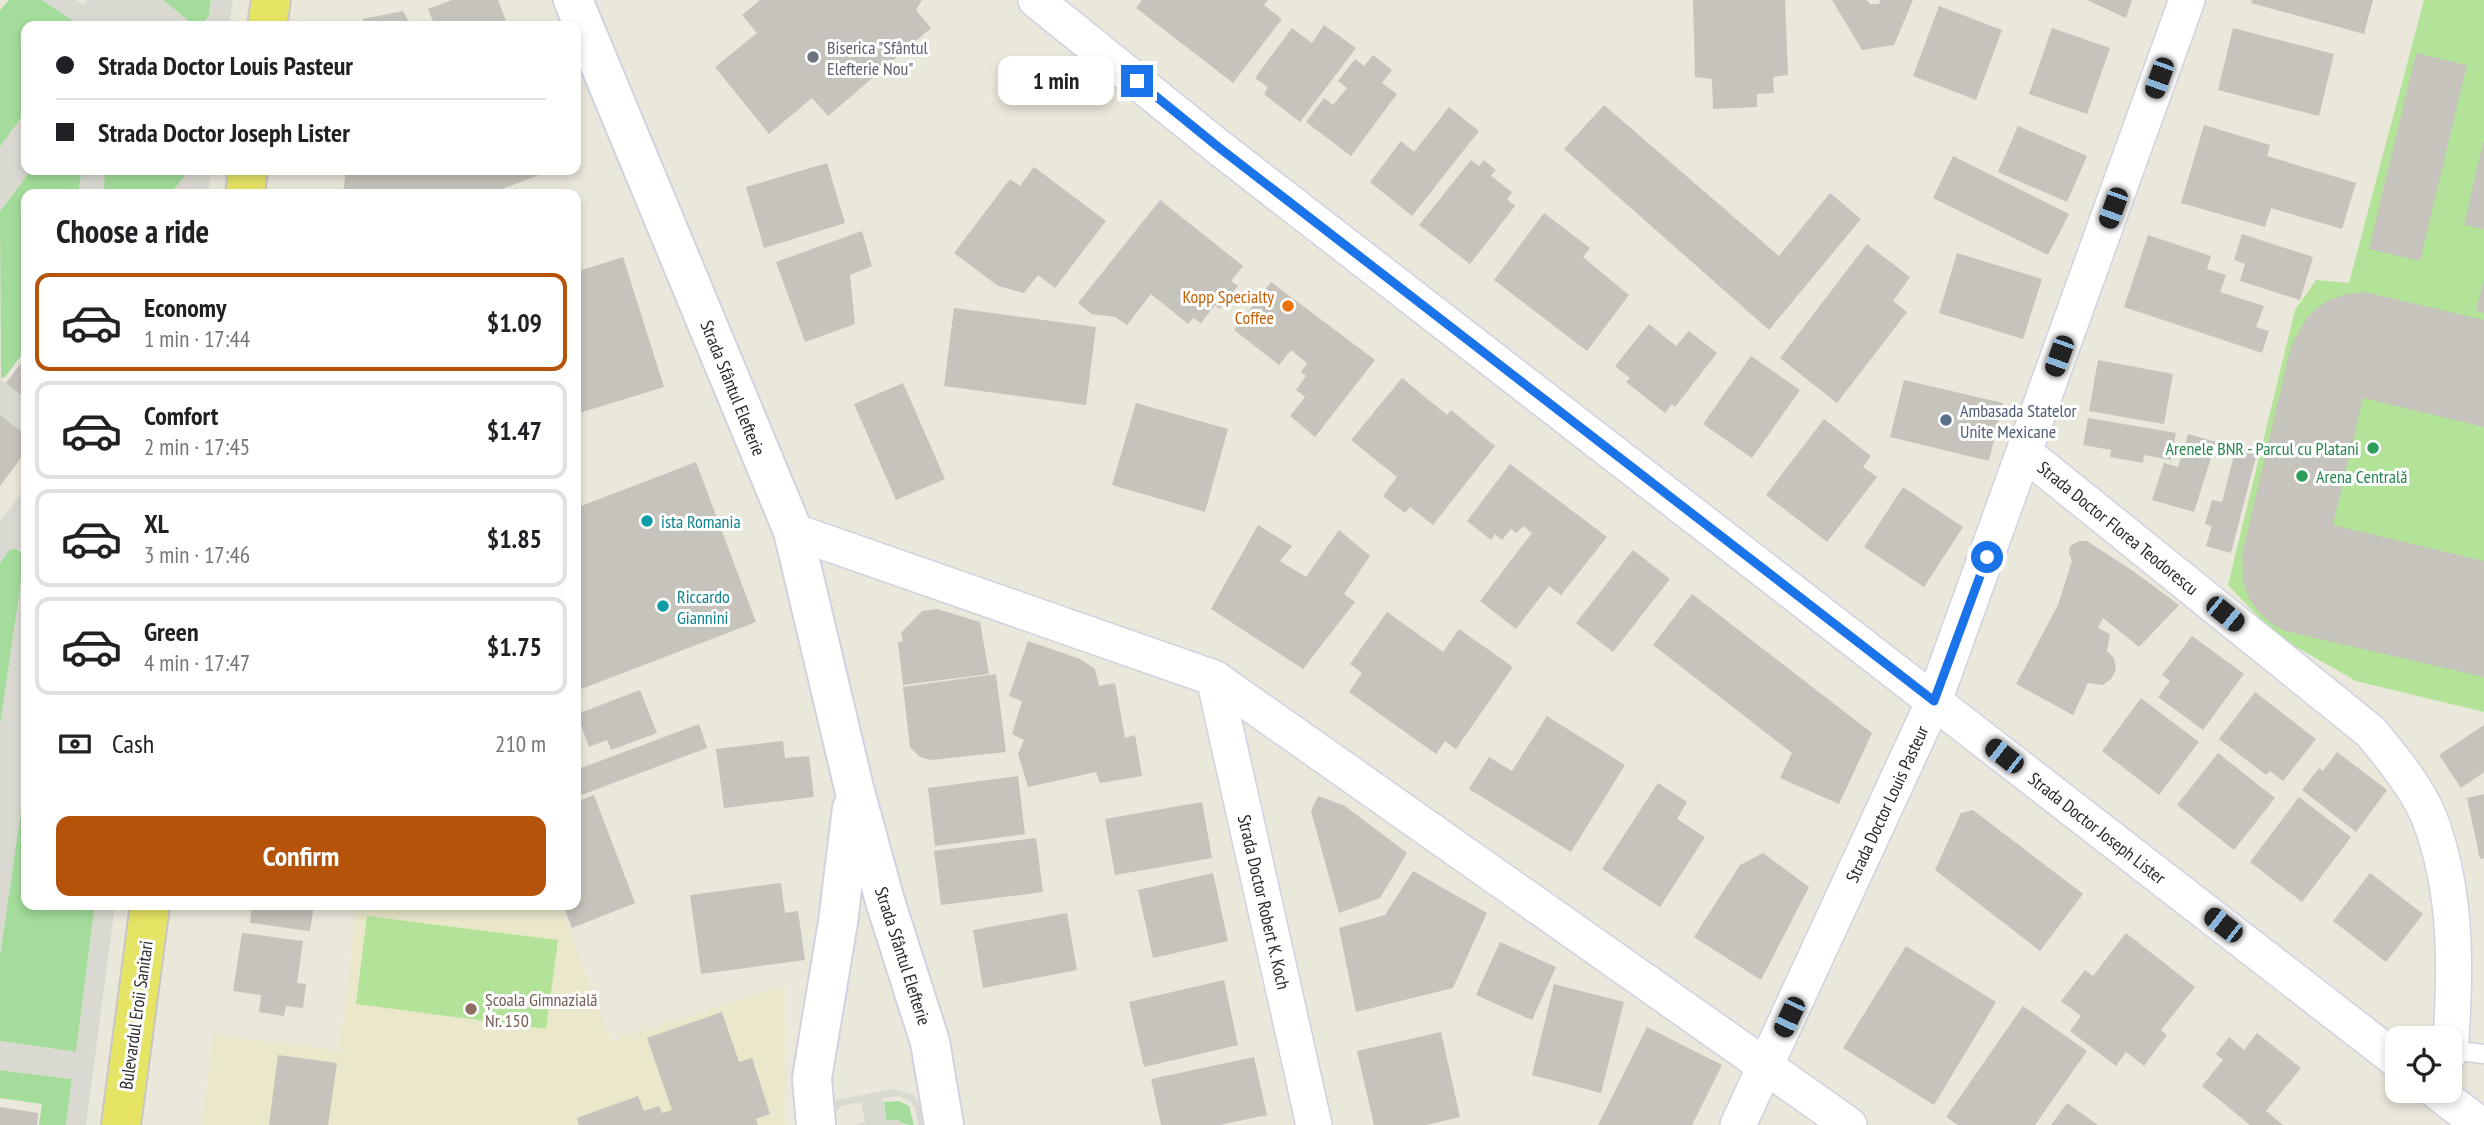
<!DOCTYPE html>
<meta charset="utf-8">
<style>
:root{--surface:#fff;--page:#f6f6f6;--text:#202124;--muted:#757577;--line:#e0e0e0;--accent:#b45309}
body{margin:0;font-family:"PT Sans Narrow",sans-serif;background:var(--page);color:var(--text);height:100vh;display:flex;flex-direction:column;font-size:26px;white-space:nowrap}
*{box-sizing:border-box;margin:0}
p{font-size:23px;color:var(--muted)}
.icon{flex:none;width:38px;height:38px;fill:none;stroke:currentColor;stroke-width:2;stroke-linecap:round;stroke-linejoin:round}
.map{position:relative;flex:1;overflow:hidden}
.side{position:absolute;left:21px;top:189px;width:560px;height:721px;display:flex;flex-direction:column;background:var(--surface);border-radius:14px;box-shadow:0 4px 10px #0003}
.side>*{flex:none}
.guide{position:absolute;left:21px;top:21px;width:560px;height:154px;border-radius:14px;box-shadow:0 4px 10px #0003;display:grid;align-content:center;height:154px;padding:0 35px;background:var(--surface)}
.controls{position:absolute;left:2385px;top:1026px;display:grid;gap:14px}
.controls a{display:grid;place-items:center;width:77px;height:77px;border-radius:14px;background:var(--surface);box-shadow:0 4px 10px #0003;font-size:35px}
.end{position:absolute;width:32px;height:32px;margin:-16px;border:9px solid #1a73e8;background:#fff;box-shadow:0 0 0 4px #fff}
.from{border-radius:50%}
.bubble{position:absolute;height:49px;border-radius:14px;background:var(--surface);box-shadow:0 4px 10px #0003;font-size:23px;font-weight:700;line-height:49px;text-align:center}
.car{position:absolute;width:21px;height:42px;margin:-21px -10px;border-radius:9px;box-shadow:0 0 5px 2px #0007;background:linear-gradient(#222 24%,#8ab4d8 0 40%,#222 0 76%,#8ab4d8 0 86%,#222 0)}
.guide b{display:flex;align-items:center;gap:24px;height:66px;font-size:26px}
.guide b+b{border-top:2px solid var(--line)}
.guide i{width:18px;height:18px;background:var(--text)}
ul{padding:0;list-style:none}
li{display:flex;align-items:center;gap:21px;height:98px;margin:0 14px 10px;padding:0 21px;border:4px solid var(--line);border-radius:14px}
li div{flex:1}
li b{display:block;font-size:26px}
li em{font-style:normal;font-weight:700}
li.selected{border-color:var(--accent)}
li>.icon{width:63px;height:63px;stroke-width:1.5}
h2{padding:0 35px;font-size:32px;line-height:84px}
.pay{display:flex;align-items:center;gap:18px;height:77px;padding:0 35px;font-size:26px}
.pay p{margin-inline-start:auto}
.primary-button{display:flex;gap:14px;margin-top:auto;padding:14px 35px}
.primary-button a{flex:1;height:80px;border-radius:14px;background:var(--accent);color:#fff;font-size:28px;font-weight:700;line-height:80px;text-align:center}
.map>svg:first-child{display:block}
</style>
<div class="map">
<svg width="2484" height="1125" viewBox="0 0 2484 1125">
<rect width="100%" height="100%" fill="#eae7db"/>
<path fill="#eae7cb" d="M357,905h203l51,136 175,-56v140h-585l13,-91 125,17z"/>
<path fill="#a3dc9b" d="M9,0h33l39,26h-55v85l-26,36v-137z
M163,0h48l-2,16 -7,8 -12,-2z
M31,170h51l-4,24h-52v155l-21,28 -4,1 -1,-167z
M105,170h85l-20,24h-67z
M15,548l10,7 -25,171v-163l10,-14z
M26,775v130h69l-19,147 -76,-11v-86z
M0,1070l72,9 -6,46h-27l3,-21 -42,-6z
M899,1101l10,5 5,19c-11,0 -18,-6 -28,-5l-2,-18z"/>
<path fill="#b2e398" d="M2424,0h60v712l-128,-31 -79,-45 -49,-51 67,-275 21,-30 33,3z
M367,916l191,24 -12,89 -190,-25z"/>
<path fill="#dad9d1" d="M42,0h34l7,5 4,-5h76l27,22 7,2h6l6,-8 2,-16h22l-4,26h-67l-8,-6 -4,6h-69z
M26,111v59h5l-31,41v-64z
M82,170h23l-2,24h-25z
M190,170h21l-3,24h-38z
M0,379l26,20v36l-26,-20z
M26,486v289l-26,180v-229l25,-171 -6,-6h-9l-10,14v-41z
M95,905h20l-29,220h-20l6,-46 -72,-9v-29l76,11z
M893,1089l21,6 7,13 3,17h-6l-2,-15 -5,-8 -12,-6 -16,2 3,22h12l6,5h-49l10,-3 -4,-20 -20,4 -6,7 -1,12 -4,-18 7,-7z"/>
<path fill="#c5c3bb" d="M452,0h46l10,26h-73l-7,-17z
M760,0h162l-6,10 15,18 -103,88 -16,-18 -43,36 -54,-67 42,-34 -15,-18z
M1142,0h126l-4,5 18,14 -49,64 -97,-75z
M1693,0h92l3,75 -15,2 1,16 -17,1v13l-44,2 -1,-30 -17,-2z
M1832,0h35l3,4h9l1,-4h33l-19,45 -32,5z
M2087,0h45l-6,18z
M2252,0h121l-9,34 -113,-31z
M1939,6l63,24 -26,70 -63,-24z
M403,11l8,15h-49l1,-7z
M1324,25l32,23 -56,74 -36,-28 4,-7 -13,-9 37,-50 20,15z
M2052,28l58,20 -23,66 -58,-20z
M2233,28l101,26 -15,62 -101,-26z
M2416,53l51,12 -47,196 -51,-12z
M1373,55l19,15 -10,13 15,11 -46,62 -45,-34 18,-24 9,7 14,-17 -9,-7 17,-22 9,7z
M1604,105l175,151 51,-63 31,26 -92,111 -205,-181z
M1449,107l30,24 -67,85 -42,-34 31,-41 13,11z
M2204,125l66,20 -3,11 89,27 -14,46 -71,-21 -6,19 -84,-24z
M2018,126l69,30 -20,46 -69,-30z
M2483,142h1v87l-20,-4z
M1953,156l116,58 -21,41 -115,-57z
M1471,160l8,6 5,-6 12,10 -5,6 21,16 -5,7 8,7 -45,58 -51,-39z
M827,163l18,60 -81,25 -18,-61z
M1034,167l72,54 -51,67 -17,-13 -14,18 -26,-7 -44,-33 56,-74 10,7z
M346,170h206l-63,24h-146z
M1160,200l83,66 -12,15 7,5 -18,23 -5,-4 -14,18 -8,-5 -5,6 -37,-30 -24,31 -12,-8 -23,-3 -14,-11z
M1544,213l46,35 -7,9 46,38 -42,56 -93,-71z
M862,231l10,35 -22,9 5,49 -50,18 -29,-80z
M2242,234l71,23 -13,43 -60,-19 5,-17 -11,-4z
M2148,235l63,21 -4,13 19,6 -6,17 44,14 -8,21 13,4 -7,22 -138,-46z
M1867,244l43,33 -17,24 14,11 -70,91 -57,-45z
M1957,253l85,26 -19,60 -84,-26z
M623,257l41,130 -88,27v-142z
M1271,282l104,78 -60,77 -25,-21 15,-19 -9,-7 10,-14 -5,-4 6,-9 -16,-13 -12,15 -45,-35z
M2483,282l1,1v30l-8,-2z
M2365,292l119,28v107l-121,-29 -30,127 151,36v116l-199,-46 -13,-7 -14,-13 -9,-13 -5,-14 -2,-29 49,-209 15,-27 12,-12 13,-8 17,-5z
M954,308l142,19 -10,78 -142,-19z
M1649,324l27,22 13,-15 28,22 -42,54 -3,-3 -7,9 -39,-31 4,-4 -15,-12z
M26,356v43l-20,-16z
M1751,356l49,34 -48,68 -49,-34z
M2098,360l75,14 -9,50 -75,-13z
M1402,378l45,37 4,-5 44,36 -62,79 -23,-18 -5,6 -22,-17 14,-19 -46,-37z
M1904,380l99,23 -14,58 -99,-24z
M903,383l42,96 -49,21 -42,-96z
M1136,403l92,26 -23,83 -93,-27z
M0,415l26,20v16l-26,35z
M2088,418l88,15 -5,27 -27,-5 -1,8 -33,-6 1,-7 -28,-5z
M1824,419l47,37 -8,11 14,10 -50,65 -61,-47z
M2188,434l28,8 -22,70 -42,-12 12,-37 14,4z
M2237,444l21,5 -27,104 -25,-7 6,-20 -7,-2 7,-24 10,2z
M696,462l60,160 -180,69v-183z
M1510,464l97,73 -46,58 -12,-9 -33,43 -36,-28 52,-68 -9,-7 -6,7 -6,-4 -9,11 -7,-6 -4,6 -24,-19z
M1903,487l60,40 -39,60 -60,-40z
M1258,525l34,21 -12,15 26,16 33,-47 31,26 -26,38 11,8 -52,67 -92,-60z
M2079,541h8l46,30 46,34 -40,42 -36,-29 -5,10 12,6 -3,17 7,7 2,12 -5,9 -8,6 -15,-2 -15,32 -57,-31 42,-79 14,-44 -3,-8 1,-7z
M1633,550l37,29 -57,73 -37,-29z
M1692,594l180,139 -33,71 -59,-26 12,-25 -139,-108z
M937,609l43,13 9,52 -86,11 -5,-43 5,-1 -2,-8 21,-22z
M1387,612l56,40 16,-23 54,38 -57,82 -11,-8 -9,13 -87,-62 13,-19 -12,-9z
M2192,636l52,38 -41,56 -45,-33 12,-16 -8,-6z
M1028,641l52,18 15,10 4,17 16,-3 10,55 10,-3 7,41 -42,7 -4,-11 -68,15 -10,-33 6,-14 -12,-6 10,-33 -13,-5z
M996,674l10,78 -76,8 -10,-3 -10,-10 -7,-60z
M640,690l17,43 -46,17 -4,-10 -18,7 -12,-33z
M2255,692l61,47 -33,42 -13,-10 -4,4 -47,-36z
M2141,698l58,44 -40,53 -57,-44z
M1547,716l78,49 -54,87 -102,-63 20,-32 23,14z
M699,724l8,24 -131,49v-27z
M2484,725v47l-23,16 -22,-33z
M783,741l2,17 24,-2 5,41 -90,11 -8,-59z
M2337,752l50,38 -31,42 -54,-42 17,-22 4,3z
M2218,753l57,45 -41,52 -57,-45z
M1018,776l7,58 -90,12 -7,-58z
M1658,783l29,19 -10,17 28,18 -45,70 -58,-38z
M2484,794v64l-4,1 -13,-61z
M594,795l41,108 -63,25 -9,-23h13v-103z
M1318,796l27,10 62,47 -27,45 -41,15 -28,-102z
M2299,797l52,40 -49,65 -52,-40z
M1202,802l10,56 -97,17 -10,-56z
M1973,810l110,84 -43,57 -105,-81 26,-57z
M1036,838l7,54 -102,13 -7,-54z
M1763,853l46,34 -48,93 -67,-43 46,-72z
M1413,871l74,42 -34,75 -97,24 -17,-84 46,-13z
M1213,873l15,68 -75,17 -15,-68z
M2370,873l53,41 -37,48 -53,-41z
M781,883l4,30 13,-2 7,49 -104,14 -11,-79z
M252,905h62l-4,26 -60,-8z
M1067,913l10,57 -94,18 -10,-58z
M242,933l61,8 -6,42 9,1 -3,24 -17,-2 -2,10 -25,-4 2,-17 -28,-4z
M2126,933l69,54 -34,43 6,5 -23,31 -18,-14 -10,14 -46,-35 11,-15 -20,-15 24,-31 8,6z
M1500,942l56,25 -24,53 -56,-25z
M1906,946l90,56 -62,103 -91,-57z
M1224,980l14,65 -94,22 -15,-65z
M1554,984l70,18 -23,91 -69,-18z
M2023,1006l64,45 -52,74h-77l-12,-8z
M722,1012l17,50 13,-4 18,56 -14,5 2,6h-179l-2,-7 61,-22 6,15 15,-5 3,7 10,-3 -25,-72z
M1647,1027l75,38 -30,60h-94z
M1441,1032l19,85 -34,8h-52l-17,-74z
M2257,1033l44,35 -35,43 17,14h-33l-48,-39 21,-26 -7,-6 13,-17 15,13z
M278,1055l59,8 -9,62h-59z
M1254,1057l13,58 -47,10h-59l-10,-46z
M2067,1103l31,22h-47z
M0,1107l38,6 -1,12h-37z"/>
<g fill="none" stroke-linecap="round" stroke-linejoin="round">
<defs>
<path id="lane" d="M2450,1050l34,4"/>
<path id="street" d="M1036,0l181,146 1181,915
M2025,453l346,279c21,26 45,54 58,85 29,75 27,157 21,235
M793,531l421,147 635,447
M1214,678l100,447
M2435,1090l45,35
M1738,1125l196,-424 253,-701"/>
<path id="secondary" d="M573,0l220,531 61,257 31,113 45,141 14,83
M816,1125l-4,-47 26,-156 14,-114"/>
<path id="primary" d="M267,26l4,-26
M245,194l3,-24
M121,1125l29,-220"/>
</defs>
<use href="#lane" stroke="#d1d1e0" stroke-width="21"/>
<use href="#street" stroke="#d1d1e0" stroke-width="38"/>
<use href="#secondary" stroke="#d1d1e0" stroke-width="42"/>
<use href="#primary" stroke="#c7c7c7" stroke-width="42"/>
<use href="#lane" stroke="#fff" stroke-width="18"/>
<use href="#street" stroke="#fff" stroke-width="35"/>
<use href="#secondary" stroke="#fff" stroke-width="38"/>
<use href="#primary" stroke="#e5e465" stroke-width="38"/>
</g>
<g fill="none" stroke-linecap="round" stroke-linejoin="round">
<path stroke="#1a73e8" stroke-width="9" d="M1137,81l80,65 717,555 53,-144"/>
</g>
<circle fill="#6b7280" stroke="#fff" stroke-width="2.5" cx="813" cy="57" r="7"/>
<circle fill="#e8710a" stroke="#fff" stroke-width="2.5" cx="1288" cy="306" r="7"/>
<circle fill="#5c6f8a" stroke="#fff" stroke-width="2.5" cx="1946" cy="420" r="7"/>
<g fill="#2e9e5b" stroke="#fff" stroke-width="2.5">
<circle cx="2373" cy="448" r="7"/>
<circle cx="2302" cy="476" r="7"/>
</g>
<g fill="#0f9aa8" stroke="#fff" stroke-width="2.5">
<circle cx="647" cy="521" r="7"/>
<circle cx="663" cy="606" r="7"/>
</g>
<circle fill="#8d6e63" stroke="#fff" stroke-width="2.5" cx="471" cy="1009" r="7"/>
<g text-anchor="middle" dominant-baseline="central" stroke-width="6" stroke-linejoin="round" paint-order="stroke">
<g font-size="18" fill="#5b616d" stroke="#fff" text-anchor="start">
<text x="827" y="47">Biserica "Sfântul<tspan x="827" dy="21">Elefterie Nou"</tspan></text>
</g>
<g font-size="18" fill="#c56008" stroke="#fff" text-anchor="end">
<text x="1274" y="296">Kopp Specialty<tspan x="1274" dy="21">Coffee</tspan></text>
</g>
<g font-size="18" fill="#282828" stroke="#fff">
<text transform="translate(733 388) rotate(68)">Strada Sfântul Elefterie</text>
<text transform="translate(2118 528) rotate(39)">Strada Doctor Florea Teodorescu</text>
<text transform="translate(1887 804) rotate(-65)">Strada Doctor Louis Pasteur</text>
<text transform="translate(2097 828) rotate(38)">Strada Doctor Joseph Lister</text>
<text transform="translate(1264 902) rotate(77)">Strada Doctor Robert K. Koch</text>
<text transform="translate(903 956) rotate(72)">Strada Sfântul Elefterie</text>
<text transform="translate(136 1015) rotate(-82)">Bulevardul Eroii Sanitari</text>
</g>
<g font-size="18" fill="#4e5e75" stroke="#fff" text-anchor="start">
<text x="1960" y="410">Ambasada Statelor<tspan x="1960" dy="21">Unite Mexicane</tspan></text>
</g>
<g font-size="18" fill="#27864d" stroke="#fff" text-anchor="end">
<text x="2359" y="448">Arenele BNR - Parcul cu Platani</text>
<text x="2316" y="476" text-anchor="start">Arena Centrală</text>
</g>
<g font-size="18" fill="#0d838f" stroke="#fff" text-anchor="start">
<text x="661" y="521">ista Romania</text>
<text x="677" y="596">Riccardo<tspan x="677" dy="21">Giannini</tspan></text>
</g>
<g font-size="18" fill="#785e54" stroke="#fff" text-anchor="start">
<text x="485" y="999">Școala Gimnazială<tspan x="485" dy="21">Nr. 150</tspan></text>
</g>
</g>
</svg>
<div class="controls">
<a><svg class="icon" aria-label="locate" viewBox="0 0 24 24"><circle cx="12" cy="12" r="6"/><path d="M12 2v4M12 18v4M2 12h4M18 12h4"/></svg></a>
</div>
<i class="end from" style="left:1987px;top:557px"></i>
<i class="end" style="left:1137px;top:81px"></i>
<div class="bubble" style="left:998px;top:56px;width:116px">1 min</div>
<i class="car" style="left:2159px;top:78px;rotate:200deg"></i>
<i class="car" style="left:2113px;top:208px;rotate:200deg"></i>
<i class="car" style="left:2059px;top:356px;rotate:200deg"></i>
<i class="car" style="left:2225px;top:614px;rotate:129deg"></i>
<i class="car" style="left:2004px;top:756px;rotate:308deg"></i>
<i class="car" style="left:2223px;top:925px;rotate:308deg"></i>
<i class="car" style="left:1789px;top:1017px;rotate:205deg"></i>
<div class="guide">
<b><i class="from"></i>Strada Doctor Louis Pasteur</b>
<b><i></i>Strada Doctor Joseph Lister</b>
</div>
<section class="side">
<h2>Choose a ride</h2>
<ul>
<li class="selected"><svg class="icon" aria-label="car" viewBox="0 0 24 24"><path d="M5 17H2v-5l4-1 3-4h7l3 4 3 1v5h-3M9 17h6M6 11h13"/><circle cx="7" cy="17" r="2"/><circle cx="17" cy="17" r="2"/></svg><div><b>Economy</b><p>1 min · 17:44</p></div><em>$1.09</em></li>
<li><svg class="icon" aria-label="car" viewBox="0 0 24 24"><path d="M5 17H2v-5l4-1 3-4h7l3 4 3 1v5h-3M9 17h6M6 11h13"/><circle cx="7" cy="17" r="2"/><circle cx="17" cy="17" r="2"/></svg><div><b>Comfort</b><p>2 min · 17:45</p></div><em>$1.47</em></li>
<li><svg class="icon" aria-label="car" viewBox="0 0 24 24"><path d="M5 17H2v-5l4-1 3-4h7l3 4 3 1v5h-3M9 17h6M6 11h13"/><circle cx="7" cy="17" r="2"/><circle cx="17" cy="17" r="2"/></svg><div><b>XL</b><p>3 min · 17:46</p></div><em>$1.85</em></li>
<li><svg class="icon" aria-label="car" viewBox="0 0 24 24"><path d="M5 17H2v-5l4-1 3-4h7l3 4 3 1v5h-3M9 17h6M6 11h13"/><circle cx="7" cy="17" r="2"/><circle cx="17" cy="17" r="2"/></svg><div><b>Green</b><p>4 min · 17:47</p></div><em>$1.75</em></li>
</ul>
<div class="pay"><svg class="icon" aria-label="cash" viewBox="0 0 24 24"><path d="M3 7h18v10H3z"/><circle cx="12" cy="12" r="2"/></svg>Cash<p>210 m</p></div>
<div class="primary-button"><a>Confirm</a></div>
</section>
</div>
